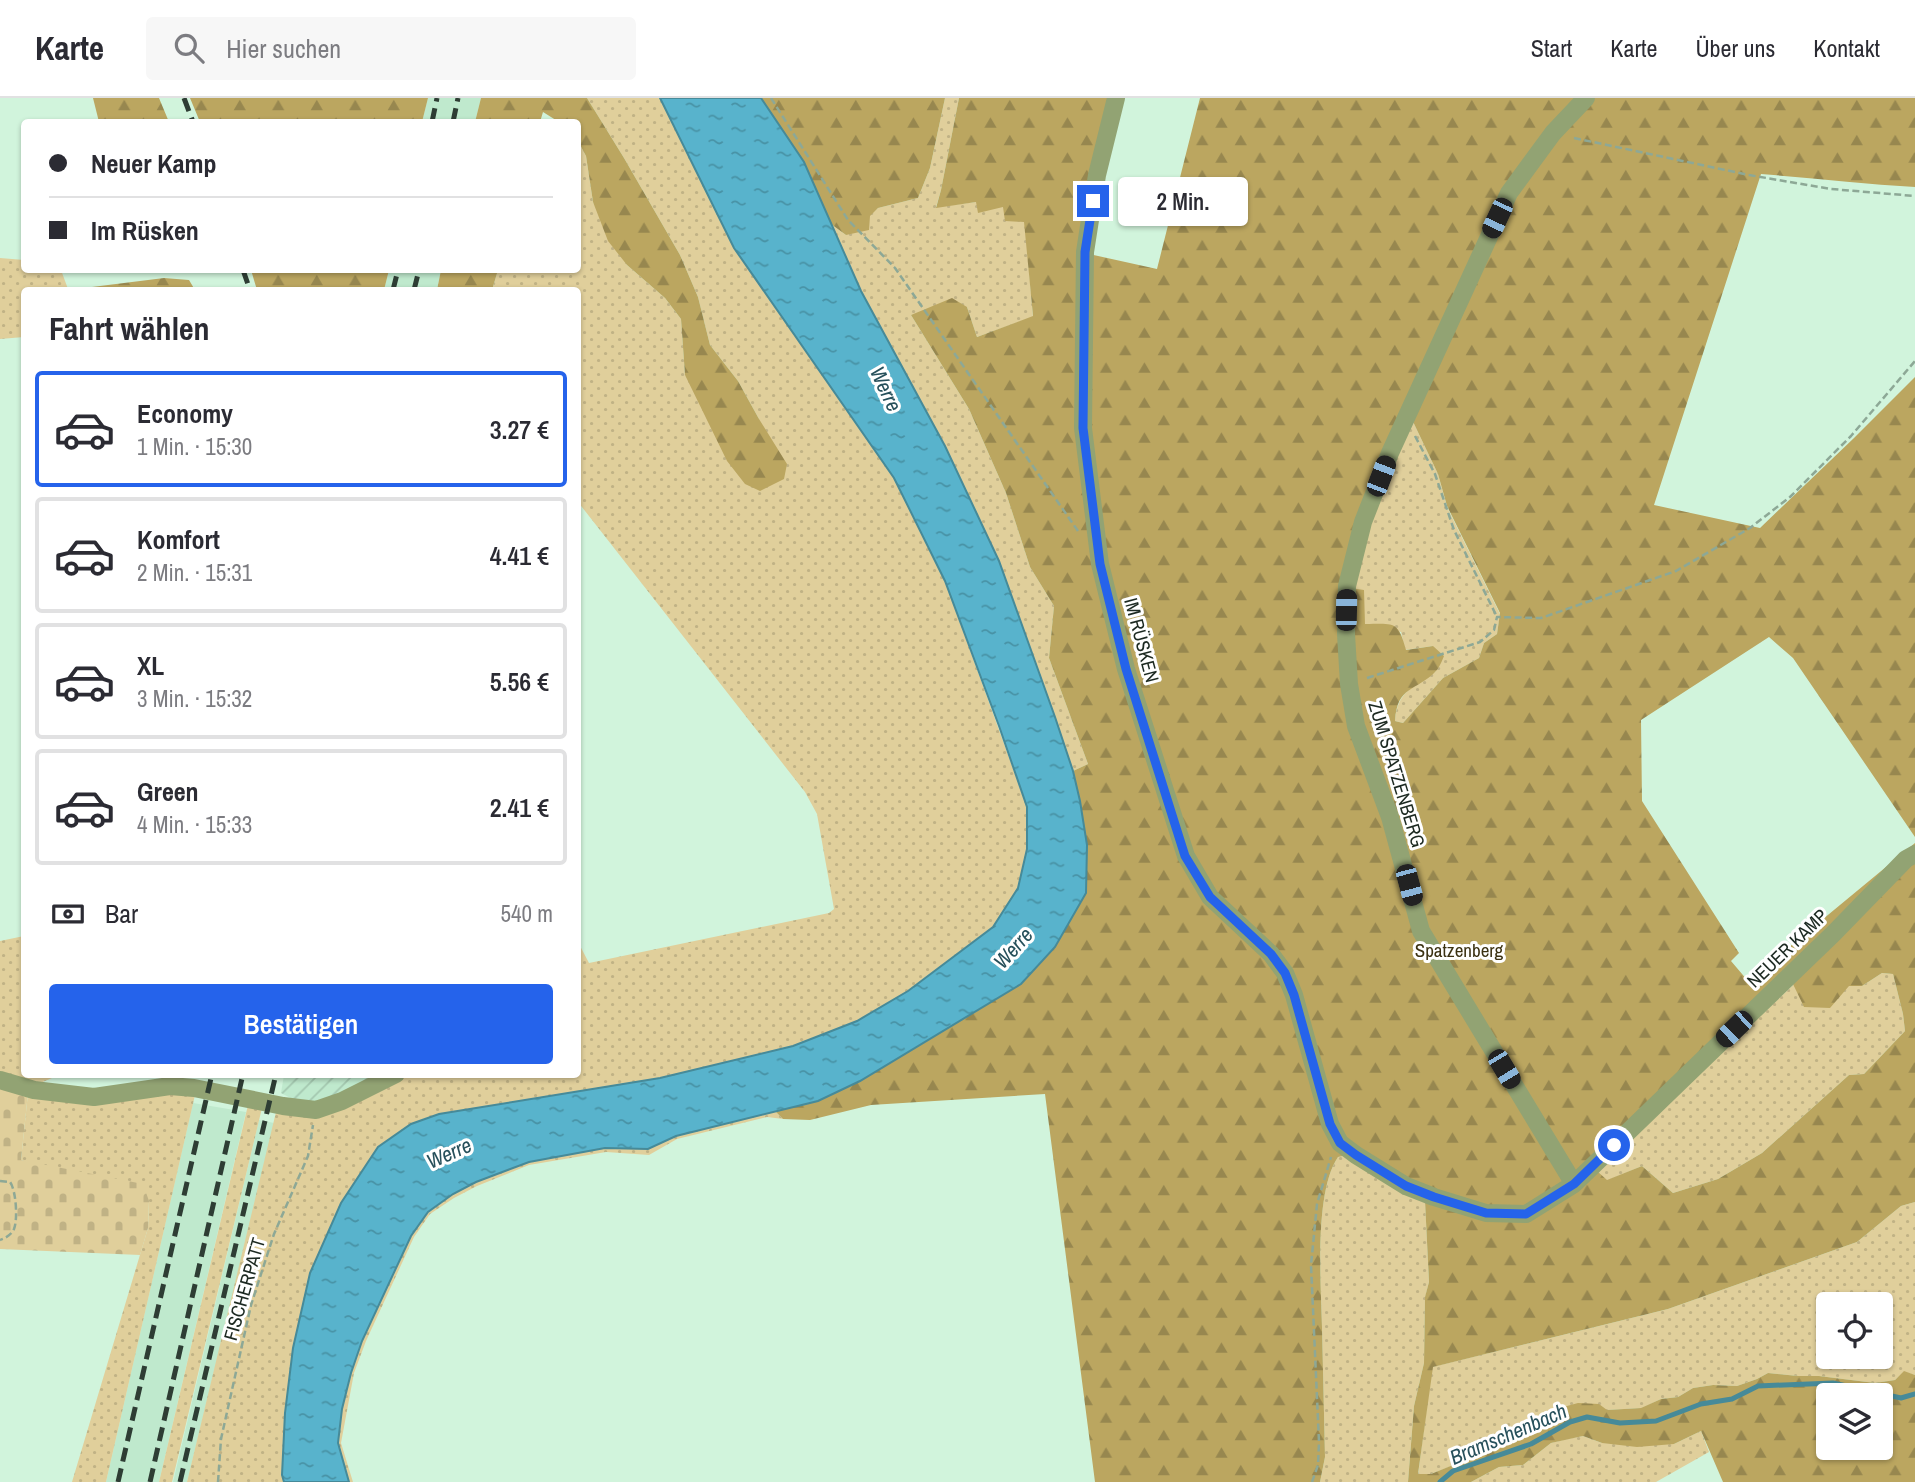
<!DOCTYPE html>
<html lang="de">
<meta charset="utf-8">
<style>
:root{--surface:#fff;--page:#f7f7f7;--text:#2b2b33;--muted:#7c7c81;--line:#e1e1e2;--accent:#2563eb}
body{margin:0;font-family:"Archivo Narrow",sans-serif;background:var(--page);color:var(--text);height:100vh;display:flex;flex-direction:column;font-size:26px;white-space:nowrap}
*{box-sizing:border-box;margin:0}
p{font-size:23px;color:var(--muted)}
.icon{flex:none;width:38px;height:38px;fill:none;stroke:currentColor;stroke-width:2;stroke-linecap:round;stroke-linejoin:round}
.map{position:relative;flex:1;overflow:hidden}
.sheet{position:absolute;left:21px;top:189px;width:560px;height:791px;display:flex;flex-direction:column;background:var(--surface);border-radius:7px;box-shadow:0 2px 5px #0004}
.sheet>*{flex:none}
.hud{position:absolute;left:21px;top:21px;width:560px;height:154px;border-radius:7px;box-shadow:0 2px 5px #0004;display:grid;align-content:center;height:154px;padding:0 28px;background:var(--surface)}
.buttons{position:absolute;left:1816px;top:1194px;display:grid;gap:14px}
.buttons a{display:grid;place-items:center;width:77px;height:77px;border-radius:7px;background:var(--surface);box-shadow:0 2px 5px #0004;font-size:35px}
.end{position:absolute;width:32px;height:32px;margin:-16px;border:9px solid #2563eb;background:#fff;box-shadow:0 0 0 4px #fff}
.from{border-radius:50%}
.bubble{position:absolute;height:49px;border-radius:7px;background:var(--surface);box-shadow:0 2px 5px #0004;font-size:23px;font-weight:600;line-height:49px;text-align:center}
.car{position:absolute;width:21px;height:42px;margin:-21px -10px;border-radius:9px;box-shadow:0 0 5px 2px #0007;background:linear-gradient(#222 24%,#8ab4d8 0 40%,#222 0 76%,#8ab4d8 0 86%,#222 0)}
.hud b{display:flex;align-items:center;gap:24px;height:66px;font-size:26px}
.hud b+b{border-top:2px solid var(--line)}
.hud i{width:18px;height:18px;background:var(--text)}
ul{padding:0;list-style:none}
li{display:flex;align-items:center;gap:21px;height:116px;margin:0 14px 10px;padding:0 14px;border:4px solid var(--line);border-radius:7px}
li div{flex:1}
li b{display:block;font-size:26px}
li em{font-style:normal;font-weight:600}
li.current{border-color:var(--accent)}
li>.icon{width:63px;height:63px;stroke-width:1.5}
h2{padding:0 28px;font-size:32px;line-height:84px}
.pay{display:flex;align-items:center;gap:18px;height:77px;padding:0 28px;font-size:26px}
.pay p{margin-inline-start:auto}
.action{display:flex;gap:14px;margin-top:auto;padding:14px 28px}
.action a{flex:1;height:80px;border-radius:7px;background:var(--accent);color:#fff;font-size:28px;font-weight:600;line-height:80px;text-align:center}
header{display:flex;align-items:center;gap:42px;box-sizing:border-box;height:98px;padding:0 35px;background:var(--surface);border-bottom:2px solid var(--line)}
header strong{font-size:33px}
nav{display:flex;gap:38px;margin-inline-start:auto;font-size:24px}
.search{width:490px;height:63px;background:var(--page);display:flex;align-items:center;gap:18px;box-sizing:border-box;padding:0 24px;border-radius:7px;color:var(--muted);font-size:26px}
.map>svg:first-child{display:block}
</style>
<header>
<strong>Karte</strong>
<div class="search"><svg class="icon" aria-label="search" viewBox="0 0 24 24"><circle cx="10" cy="10" r="6"/><path d="M15 15l6 6"/></svg>Hier suchen</div>
<nav><a>Start</a><a>Karte</a><a>Über uns</a><a>Kontakt</a></nav>
</header>
<div class="map">
<svg width="1915" height="1384" viewBox="0 0 1915 1384">
<defs>
<pattern id="industrial-furrows" width="10" height="10" patternUnits="userSpaceOnUse" patternTransform="scale(1.75)"><rect width="10" height="10" fill="#bfe9cd"/><path d="M-1 1l2-2M0 10L10 0M9 11l2-2" fill="none" stroke="#a4c8b0"/></pattern>
<pattern id="grass-dots" width="8" height="8" patternUnits="userSpaceOnUse" patternTransform="scale(1.75)"><rect width="8" height="8" fill="#e0cf9b"/><path d="M2 2h.1M6 6h.1" fill="none" stroke="#c0b285" stroke-width="1.8" stroke-linecap="round"/></pattern>
<pattern id="forest-firs" width="22" height="20" patternUnits="userSpaceOnUse" patternTransform="scale(1.75)"><rect width="22" height="20" fill="#bba660"/><path d="M5 1l3.5 6h-7zM16 11l3.5 6h-7z" fill="#97874f"/></pattern>
<pattern id="cemetery-stones" width="16" height="16" patternUnits="userSpaceOnUse" patternTransform="scale(1.75)"><rect width="16" height="16" fill="#e0cf9b"/><path d="M2 7V4a2 2 0 0 1 4 0v3zM10 15v-3a2 2 0 0 1 4 0v3z" fill="#c0b285"/></pattern>
<pattern id="water-ripples" width="26" height="14" patternUnits="userSpaceOnUse" patternTransform="scale(1.75)"><rect width="26" height="14" fill="#58b3cc"/><path d="M2 4q2-2 4 0t4 0M15 11q2-2 4 0t4 0" fill="none" stroke="#4892a5"/></pattern>
</defs>
<rect width="100%" height="100%" fill="#d1f4dc"/>
<path fill="#bfe9cd" d="M428,0h53l-6,24h-53z
M389,172h52l-4,20h-53z
M193,1005l53,9 -87,370h-53z
M259,1022l15,3 -29,124 -58,235h-14z"/>
<path fill="url(#industrial-furrows)" d="M284,977h123l-82,41 -44,-23z"/>
<path fill="url(#grass-dots)" fill-rule="evenodd" d="M587,0h73l74,150 160,230 51,103 82,226v42l-9,39 -25,39 -85,64 -51,30 -64,25 -133,32 -221,36 -98,89 -31,71 -17,74 -8,65 -3,62 2,7h-97l89,-370 49,4 82,-41 171,-1v-132l11,21 240,-50 5,-4 -17,-95 -12,-22 -227,-290v-212h-86l6,-20h80v-129l8,15 7,46 34,63 38,33 16,21 4,56 74,44 -21,-38 -28,-36 -12,-48 -18,-42 -56,-97z
M945,0h14l-18,92 -5,17 40,-5 28,5 21,15 8,95 -56,20 -10,-30 -56,8 58,94 37,84 24,74 24,39 -5,52 39,106 -15,7 -18,-54 -56,-156 -54,-115 -84,-155 -30,-67 15,11 32,-27 40,-10 12,-30z
M0,160l24,2v10h37l7,19 -44,1v47l-24,2z
M1406,309l32,67 9,33 53,107 -3,20 -13,9 -5,15 -36,20 -40,45 -8,-2c2,-30 19,-34 41,-50l-3,-25 -28,4 -4,-18 -36,-8 -23,-38z
M24,838v138l29,1 -1,3 -21,9 -31,-10v-136z
M1882,875l11,1 10,40 2,17 -41,43 -15,1 -87,78 -44,26 -45,14 -31,-27 -36,15 -9,-10 197,-187 68,2z
M28,995h138l29,2 -89,387h-34l76,-254 1,-27 -128,-41z
M248,1007l14,3 -90,374h-13z
M775,1013l8,8 -16,-2 -90,22 -28,16 -43,-3 -77,13 -52,21 -23,12 -24,16 -16,23 -48,104 -12,32 -13,70 12,39h-4l-11,-39 4,-34 9,-36 11,-32 49,-105 17,-24 25,-18 23,-12 53,-20 76,-14 43,1 28,-13z
M1348,1057l77,45 4,82 -4,16 -1,65 -10,43 -6,76h-88l5,-25c-1,-44 -2,-87 -3,-130 -1,-43 -8,-135 16,-170z
M1915,1104v173l-11,-3 -9,8 -20,3 -56,-7h-21l-30,-3 -11,6 -20,7 -24,-1 -20,3 -15,9 -17,2 -19,9 -35,2 -81,19 -7,9 -27,12 -61,24 -13,1 14,-108 236,-58 189,-67 44,-36zM1829,1206h52v52h-52z
M1701,1333l8,21 -53,30h-185l28,-15 24,-2 28,-22 16,-4 16,-3 19,7 72,1z"/>
<path fill="url(#forest-firs)" fill-rule="evenodd" d="M93,0h66l10,24h-70z
M190,0h238l-6,24h-222z
M481,0h106l37,60 56,97 18,42 12,48 28,36 21,38 28,45 -3,15 -24,12 -15,-7 -18,-23 -42,-86 -4,-56 -16,-21 -38,-33 -19,-24 -15,-39 -7,-46 -8,-15v-19h-19l-16,-10 -3,10h-65z
M761,0h184l-15,70 -12,30 -40,10 -8,8 -1,14 -23,5 -15,-11 -27,-62z
M959,0h153l-32,154 77,17 43,-171h715v89c-51,-3 -102,-9 -154,-13l-107,331 106,23 94,-90 61,-61v460l-122,-179 -24,-21 -128,83 1,81 97,152 -8,8 17,20 167,-138v359l-14,4 -44,36 -189,67 -235,58 -15,107h13l88,-36 7,-9 14,-12 16,-8 22,-6 21,1 8,6 34,-2 20,-9 17,-2 15,-9 20,-3 24,1 20,-7 11,-6 30,3h21l56,7 20,-3 9,-9 11,4v107h-192l-22,-51 -27,13 -37,3 -35,-4 -19,-7 -32,7 -28,22 -24,2 -28,15h-63l6,-76 10,-43 1,-66 4,-15 -4,-81 -77,-46 -10,2c-24,35 -17,127 -16,170 1,43 2,86 3,130l-5,25h-225l-50,-388 -174,11 -61,15 -27,-1 -8,-8 43,-10 42,-20 161,-97 66,-139 -7,-44 -7,-30 15,-7 -39,-106 5,-52 -24,-39 -24,-74 -37,-84 -58,-94 41,-17 15,9 10,30 56,-21 -9,-94 -19,-1 -2,-14 -25,6 -2,-11 -40,6 5,-18zM1406,309l32,67 9,32 53,107 -3,21 -13,9 -5,15 -36,20 -40,45 -8,-2c2,-36 21,-29 41,-50 3,-3 6,-10 8,-15l-11,-10 -27,4c-8,-30 -12,-26 -41,-26l-1,-34 -22,-3zM1882,875l11,1 10,40 2,17 -41,43 -15,1 -87,78 -44,26 -45,14 -31,-27 -35,14 -10,-9 196,-187 11,23 26,1 19,-22h13zM1829,1297h52v52h-52z
M251,172h138l-5,20h-127z
M441,172h57l-6,20h-55z
M164,180l25,2 6,10h-127z"/>
<path fill="url(#cemetery-stones)" d="M0,988l28,7 -7,67 122,24 6,17 -1,27 -8,27 -140,-6z"/>
<path fill="url(#water-ripples)" stroke="#468a99" stroke-width="2" d="M660,0h101l43,64 57,129 84,155 54,115 56,156 18,54 7,30 7,44 -1,48 -31,54 -34,37 -161,97 -42,20 -142,35 -28,13 -43,-1 -76,14 -53,20 -23,12 -25,18 -17,24 -49,105 -11,32 -9,36 -4,34 11,39h-65l-2,-7 3,-62 8,-65 17,-75 31,-70 37,-56 33,-23 28,-10 221,-36 133,-32 64,-25 51,-30 85,-64 25,-39 9,-39v-42l-28,-81 -54,-145 -51,-103 -160,-230z"/>
<g fill="none" stroke-linecap="round" stroke-linejoin="round">
<path stroke="#468a99" stroke-width="5" d="M1440,1384l13,-11 78,-27 39,-22 17,-5 33,6 36,-2 45,-17 31,-5 26,-13 75,-3 68,15 14,-4"/>
<path stroke="#8da896" stroke-width="2.5" stroke-dasharray="7 3.5" stroke-linecap="butt" d="M771,0l77,122 47,48 183,263
M1574,40l175,37 82,14 84,7
M1415,338l20,38 19,56 43,87
M1367,580l113,-36 14,-12 3,-13 44,1 135,-47 74,-43 40,-31 61,-61 64,-75
M0,1083l10,1c6,8 8,37 4,47 -3,6 -8,9 -14,11
M218,1384l3,-43 30,-134 23,-71 34,-78 5,-31
M1312,1384l6,-17 1,-23 -8,-177 6,-61 14,-47"/>
<path stroke="#92a373" stroke-width="18" d="M1116,0l-19,77 -12,77 -2,176 17,136 26,105 60,187 24,41 61,57 14,19 9,22 36,129 10,19 16,12 50,31 28,11 52,16 40,1 48,-30 260,-251 72,-74 9,-5
M0,982l34,10 60,7 76,-11 24,2 89,18 33,4 26,-9 54,-27
M1574,1086l-153,-253 -31,-114 -34,-91 -7,-42 -3,-50 1,-48 16,-64 27,-69 119,-260 44,-60 33,-35"/>
<path stroke="#2e3d34" stroke-width="5" stroke-dasharray="14 7" stroke-linecap="butt" d="M184,0l9,24
M432,24l5,-24
M453,24l5,-24
M243,172l7,20
M393,192l5,-20
M414,192l5,-20
M118,1384l94,-408
M150,1384l93,-408
M180,1384l96,-408"/>
</g>
<g fill="none" stroke-linecap="round" stroke-linejoin="round">
<path stroke="#2563eb" stroke-width="9" d="M1093,103l-8,51 -2,176 17,136 26,105 59,187 25,41 61,57 14,19 9,22 36,129 10,19 16,12 50,31 28,11 52,16 40,1 48,-30 40,-39"/>
</g>
<g text-anchor="middle" dominant-baseline="central" stroke-width="6" stroke-linejoin="round" paint-order="stroke">
<g font-size="19" fill="#1c2921" stroke="#fff">
<text transform="translate(1142 542) rotate(75)">IM RÜSKEN</text>
<text transform="translate(1397 676) rotate(73)">ZUM SPATZENBERG</text>
<text transform="translate(1787 850) rotate(-44)">NEUER KAMP</text>
<text transform="translate(244 1191) rotate(-74)">FISCHERPATT</text>
</g>
<g font-size="19" fill="#3b3112" stroke="#fff">
<text x="1459" y="852">Spatzenberg</text>
</g>
<g font-size="21" font-style="italic" fill="#27505b" stroke="#fff">
<text transform="translate(886 291) rotate(65)">Werre</text>
<text transform="translate(1013 850) rotate(-48)">Werre</text>
<text transform="translate(449 1055) rotate(-24)">Werre</text>
<text transform="translate(1508 1336) rotate(-23)">Bramschenbach</text>
</g>
</g>
</svg>
<div class="buttons">
<a><svg class="icon" aria-label="locate" viewBox="0 0 24 24"><circle cx="12" cy="12" r="6"/><path d="M12 2v4M12 18v4M2 12h4M18 12h4"/></svg></a>
<a><svg class="icon" aria-label="layers" viewBox="0 0 24 24"><path d="M12 4l9 5-9 5-9-5zM3 14l9 5 9-5"/></svg></a>
</div>
<i class="end from" style="left:1614px;top:1047px"></i>
<i class="end" style="left:1093px;top:103px"></i>
<div class="bubble" style="left:1118px;top:79px;width:130px">2 Min.</div>
<i class="car" style="left:1497px;top:120px;rotate:205deg"></i>
<i class="car" style="left:1381px;top:378px;rotate:21deg"></i>
<i class="car" style="left:1346px;top:512px;rotate:1deg"></i>
<i class="car" style="left:1409px;top:787px;rotate:165deg"></i>
<i class="car" style="left:1734px;top:931px;rotate:226deg"></i>
<i class="car" style="left:1504px;top:971px;rotate:149deg"></i>
<div class="hud">
<b><i class="from"></i>Neuer Kamp</b>
<b><i></i>Im Rüsken</b>
</div>
<section class="sheet">
<h2>Fahrt wählen</h2>
<ul>
<li class="current"><svg class="icon" aria-label="car" viewBox="0 0 24 24"><path d="M5 17H2v-5l4-1 3-4h7l3 4 3 1v5h-3M9 17h6M6 11h13"/><circle cx="7" cy="17" r="2"/><circle cx="17" cy="17" r="2"/></svg><div><b>Economy</b><p>1 Min. · 15:30</p></div><em>3.27 €</em></li>
<li><svg class="icon" aria-label="car" viewBox="0 0 24 24"><path d="M5 17H2v-5l4-1 3-4h7l3 4 3 1v5h-3M9 17h6M6 11h13"/><circle cx="7" cy="17" r="2"/><circle cx="17" cy="17" r="2"/></svg><div><b>Komfort</b><p>2 Min. · 15:31</p></div><em>4.41 €</em></li>
<li><svg class="icon" aria-label="car" viewBox="0 0 24 24"><path d="M5 17H2v-5l4-1 3-4h7l3 4 3 1v5h-3M9 17h6M6 11h13"/><circle cx="7" cy="17" r="2"/><circle cx="17" cy="17" r="2"/></svg><div><b>XL</b><p>3 Min. · 15:32</p></div><em>5.56 €</em></li>
<li><svg class="icon" aria-label="car" viewBox="0 0 24 24"><path d="M5 17H2v-5l4-1 3-4h7l3 4 3 1v5h-3M9 17h6M6 11h13"/><circle cx="7" cy="17" r="2"/><circle cx="17" cy="17" r="2"/></svg><div><b>Green</b><p>4 Min. · 15:33</p></div><em>2.41 €</em></li>
</ul>
<div class="pay"><svg class="icon" aria-label="cash" viewBox="0 0 24 24"><path d="M3 7h18v10H3z"/><circle cx="12" cy="12" r="2"/></svg>Bar<p>540 m</p></div>
<div class="action"><a>Bestätigen</a></div>
</section>
</div>
